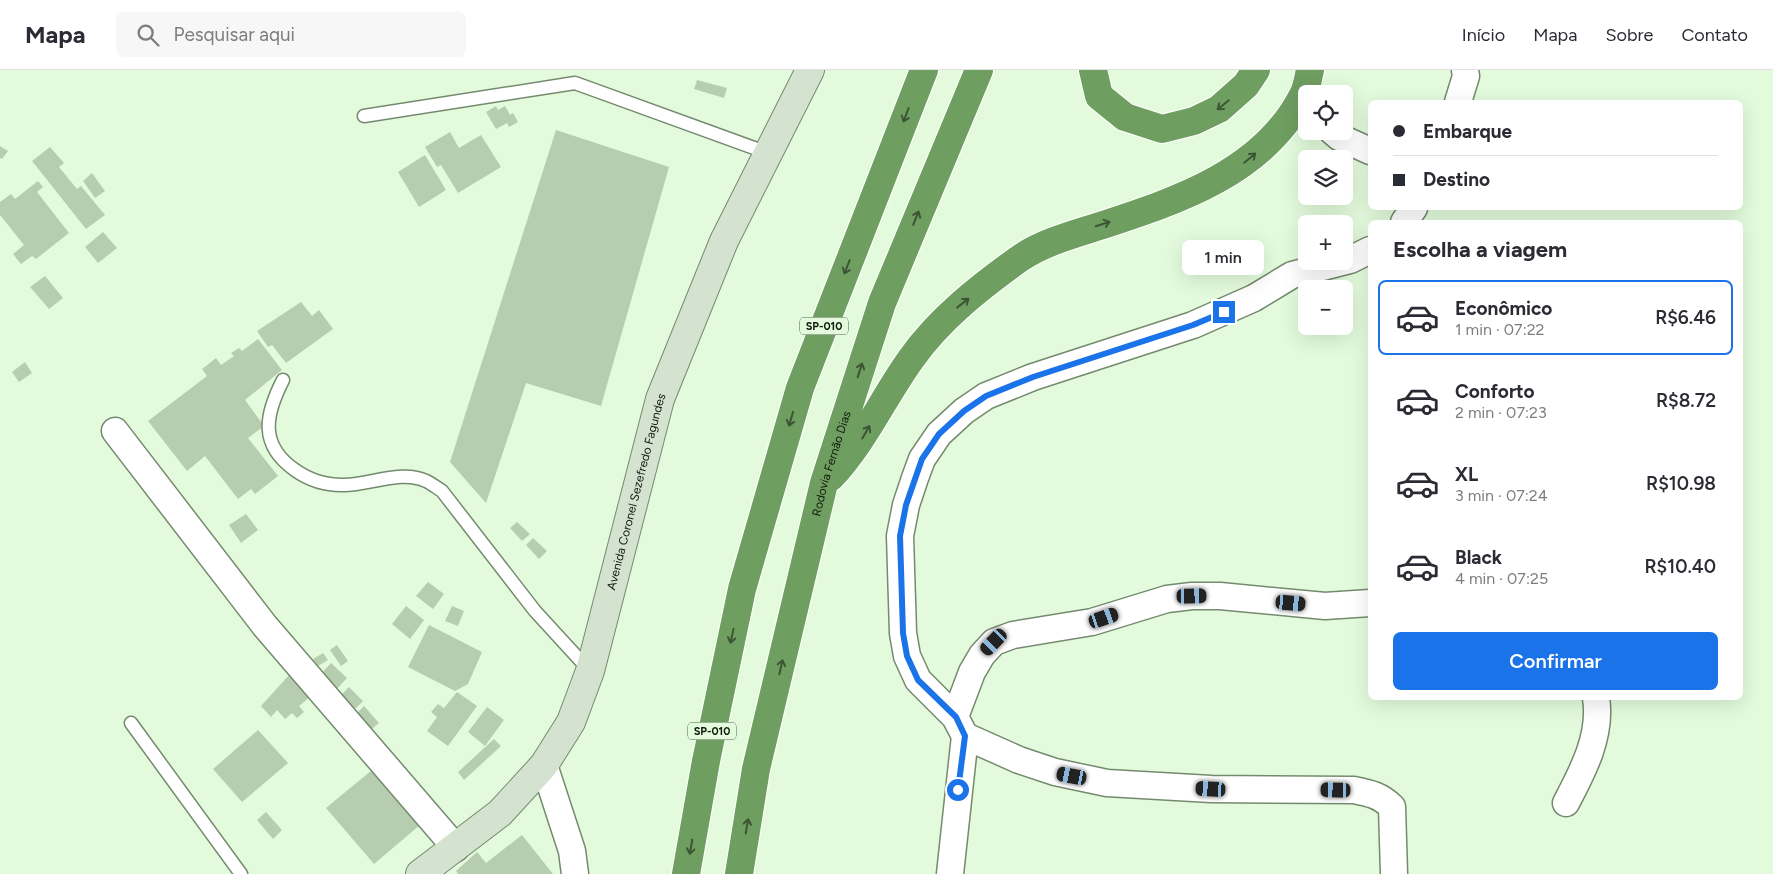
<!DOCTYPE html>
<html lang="pt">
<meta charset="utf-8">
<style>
:root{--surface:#fff;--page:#f7f7f7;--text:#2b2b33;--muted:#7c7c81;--line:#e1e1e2;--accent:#1a73e8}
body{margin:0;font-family:Figtree,sans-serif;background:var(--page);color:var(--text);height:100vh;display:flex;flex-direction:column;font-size:19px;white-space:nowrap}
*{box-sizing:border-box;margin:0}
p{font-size:16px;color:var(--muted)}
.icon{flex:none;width:28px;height:28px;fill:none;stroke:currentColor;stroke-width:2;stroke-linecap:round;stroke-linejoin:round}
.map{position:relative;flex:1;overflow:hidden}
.details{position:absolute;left:1368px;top:150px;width:375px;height:480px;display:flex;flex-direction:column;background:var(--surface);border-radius:8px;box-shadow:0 5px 20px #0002}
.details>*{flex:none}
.banner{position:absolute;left:1368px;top:30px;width:375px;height:110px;border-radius:8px;box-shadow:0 5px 20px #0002;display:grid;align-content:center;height:110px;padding:0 25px;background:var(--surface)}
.tools{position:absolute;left:1298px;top:15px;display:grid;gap:10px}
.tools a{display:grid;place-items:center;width:55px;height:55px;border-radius:8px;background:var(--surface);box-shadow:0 5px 20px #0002;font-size:25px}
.end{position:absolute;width:22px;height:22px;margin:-11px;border:6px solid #1a73e8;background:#fff;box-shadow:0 0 0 2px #fff}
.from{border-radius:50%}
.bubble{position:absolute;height:35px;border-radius:8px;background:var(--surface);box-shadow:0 5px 20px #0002;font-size:16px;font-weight:600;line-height:35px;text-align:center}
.car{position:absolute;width:15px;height:30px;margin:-15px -8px;border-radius:6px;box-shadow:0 0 4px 1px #0007;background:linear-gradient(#222 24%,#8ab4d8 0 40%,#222 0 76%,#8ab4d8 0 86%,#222 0)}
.banner b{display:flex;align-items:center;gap:18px;height:48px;font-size:19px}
.banner b+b{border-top:1px solid var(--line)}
.banner i{width:12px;height:12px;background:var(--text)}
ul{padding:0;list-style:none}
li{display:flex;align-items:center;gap:15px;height:75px;margin:0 10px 8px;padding:0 15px;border:2px solid transparent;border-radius:8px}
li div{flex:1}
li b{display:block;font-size:19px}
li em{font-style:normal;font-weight:600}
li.on{border-color:var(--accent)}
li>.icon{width:45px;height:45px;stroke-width:1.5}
h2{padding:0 25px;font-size:22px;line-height:60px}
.action{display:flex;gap:10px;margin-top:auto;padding:10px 25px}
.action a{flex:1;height:58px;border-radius:8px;background:var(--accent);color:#fff;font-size:20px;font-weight:600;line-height:58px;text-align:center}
header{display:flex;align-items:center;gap:30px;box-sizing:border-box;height:70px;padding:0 25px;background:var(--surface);border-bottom:1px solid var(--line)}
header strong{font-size:24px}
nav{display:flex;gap:28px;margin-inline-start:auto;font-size:18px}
.search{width:350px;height:45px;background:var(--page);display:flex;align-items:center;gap:12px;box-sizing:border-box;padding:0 18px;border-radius:8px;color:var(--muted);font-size:19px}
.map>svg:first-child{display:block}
</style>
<header>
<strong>Mapa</strong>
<div class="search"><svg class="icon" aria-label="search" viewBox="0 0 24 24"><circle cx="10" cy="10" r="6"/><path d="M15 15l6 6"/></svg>Pesquisar aqui</div>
<nav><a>Início</a><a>Mapa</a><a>Sobre</a><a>Contato</a></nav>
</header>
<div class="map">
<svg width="1773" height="804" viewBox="0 0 1773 804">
<rect width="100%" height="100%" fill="#e3fbdc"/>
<path fill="#b6cdaf" d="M697,10l30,8 -3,10 -30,-9z
M496,36l2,4 7,-4 5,9 3,-2 5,9 -9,5 -2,-4 -11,6 -10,-17z
M556,60l113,37 -68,239 -75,-23 -40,120 -36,-41z
M450,62l9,16 22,-13 20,32 -43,26 -17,-28 -4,2 -12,-20z
M0,76l8,5 -6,8 -2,-1z
M50,77l14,16 -5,4 18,22 4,-3 24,29 -19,14 -54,-68z
M425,85l21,35 -27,17 -21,-35z
M92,103l13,18 -10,7 -12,-17z
M38,111l5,6 -6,5 32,41 -33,26 -4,-3 -11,8 -8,-10 11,-9 -24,-30v-13l11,-8 4,5z
M103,162l14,16 -19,15 -13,-16z
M45,206l18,22 -14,11 -19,-22z
M301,232l11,14 7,-6 14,19 -47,34 -14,-18 -4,2 -11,-16z
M258,269l24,31 -37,30 19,26 -16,12 30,38 -23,18 -4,-5 -13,10 -33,-43 -18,15 -39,-50 59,-45 -5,-7 14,-11 5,7 13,-9 -3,-3 8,-5 3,3z
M25,292l7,11 -13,9 -7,-10z
M246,444l12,16 -17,13 -12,-18z
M517,452l13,12 -8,7 -12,-13z
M533,468l14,13 -8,8 -13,-14z
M428,512l16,12 -11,15 -17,-13z
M406,536l18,14 -14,19 -18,-15z
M452,536l12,5 -6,15 -13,-5z
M429,555l53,27 -14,32 -13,7 -47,-24z
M337,575l11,16 -7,5 -11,-16z
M323,583l5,7 -10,6 -5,-7z
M331,593l16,15 -13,14 -16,-15z
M290,604l20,23 -11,9 5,6 -7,6 -5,-5 -7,6 -8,-9 -6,7 -10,-11z
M349,617l14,14 -7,7 -5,1 -9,-10 2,-2 -2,-3z
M457,622l20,14 -29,40 -21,-15 10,-14 -6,-5 7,-8 6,4z
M364,636l15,17 -11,9 -13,-17z
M487,637l17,13 -19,26 -17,-14z
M258,660l30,33 -46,39 -29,-33z
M494,669l7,7 -37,34 -6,-8z
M372,700l48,55 -46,39 -48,-56z
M266,742l16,18 -9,9 -16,-19z
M522,765l31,39h-95l-2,-3 21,-19 9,11z"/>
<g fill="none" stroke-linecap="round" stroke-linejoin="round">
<defs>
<path id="service" d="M364,46l211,-33 193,70
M283,310c-18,35 -24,65 12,90 14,10 30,15 47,15 26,1 59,-16 84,-4 5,2 11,7 16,10l93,120 55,60
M131,653l110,151"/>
<path id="minor" d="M1458,32l8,-26 -1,-6
M1332,61l7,6 31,14
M1404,152l10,-14
M115,361l150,195 191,222
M955,647l17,-45 10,-17 12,-13 19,-7 79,-13 75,-23 25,-3h28l105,10 45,-3
M965,666l54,24 36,12 52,11 104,6 143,1c15,3 26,5 38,17l2,67
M544,695l28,86 3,23
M1566,733c17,-32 36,-68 30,-105
M950,804l15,-138 -10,-19 -37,-37 -11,-24 -4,-23 -3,-97 6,-31 9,-27 7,-19 17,-25 25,-23 22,-15 47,-19 160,-52 61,-27 38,-23 58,-15 20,-10"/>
<g id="secondary">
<path id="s1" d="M420,804l80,-61 44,-48 27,-43 19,-51 70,-272 64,-158 86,-171"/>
</g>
<g id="motorway">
<path d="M1093,0l6,26 26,21 37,12 32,-8 25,-12 27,-24 10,-15"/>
<path d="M831,407c33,-35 52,-79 80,-118 28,-40 69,-72 108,-100 24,-17 56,-25 84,-34 76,-25 161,-53 200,-130 4,-7 5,-17 7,-25"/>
<path d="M686,804l20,-113 36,-172 58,-201 124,-318"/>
<path id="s2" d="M739,804l17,-105 68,-286 58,-180 97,-233"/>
</g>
</defs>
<use href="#service" stroke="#748a6e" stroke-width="15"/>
<use href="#minor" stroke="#748a6e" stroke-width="29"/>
<use href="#secondary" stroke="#748a6e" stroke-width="30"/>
<use href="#motorway" stroke="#fff" stroke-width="30"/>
<use href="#service" stroke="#fff" stroke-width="12"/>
<use href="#minor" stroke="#fff" stroke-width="26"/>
<use href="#secondary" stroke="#d4e2d0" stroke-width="28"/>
<use href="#motorway" stroke="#6f9e61" stroke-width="28"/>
</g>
<defs><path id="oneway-shaft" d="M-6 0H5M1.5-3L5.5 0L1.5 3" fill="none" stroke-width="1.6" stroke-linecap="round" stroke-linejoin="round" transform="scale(1.25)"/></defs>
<g stroke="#3c5534">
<use href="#oneway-shaft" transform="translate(1223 35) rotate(141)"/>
<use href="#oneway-shaft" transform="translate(906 45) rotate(111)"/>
<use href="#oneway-shaft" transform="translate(1250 88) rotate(-40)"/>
<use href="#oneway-shaft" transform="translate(916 148) rotate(-68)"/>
<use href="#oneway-shaft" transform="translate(1103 154) rotate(-18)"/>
<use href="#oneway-shaft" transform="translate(847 197) rotate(111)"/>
<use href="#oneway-shaft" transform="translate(963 233) rotate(-38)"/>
<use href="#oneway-shaft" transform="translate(860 300) rotate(-72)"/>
<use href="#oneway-shaft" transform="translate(791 349) rotate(106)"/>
<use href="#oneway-shaft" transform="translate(866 362) rotate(-60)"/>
<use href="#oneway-shaft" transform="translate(732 566) rotate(102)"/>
<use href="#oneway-shaft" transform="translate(781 597) rotate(-77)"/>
<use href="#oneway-shaft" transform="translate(747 756) rotate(-80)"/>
<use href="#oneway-shaft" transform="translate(691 777) rotate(100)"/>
</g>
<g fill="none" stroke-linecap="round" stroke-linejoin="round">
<path stroke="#1a73e8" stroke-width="6" d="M958,720l7,-54 -9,-19 -38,-37 -11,-24 -4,-23 -3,-97 6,-31 16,-46 17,-25 25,-23 22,-15 47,-19 160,-52 31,-13"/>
</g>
<g text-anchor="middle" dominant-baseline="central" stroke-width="4.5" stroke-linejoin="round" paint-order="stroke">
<g fill="#e3fbdc" stroke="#515e4c" stroke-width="1">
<rect x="800" y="247.5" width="48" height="17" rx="4"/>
<rect x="688" y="652.5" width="48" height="17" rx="4"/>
</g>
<g font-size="11" font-weight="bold" fill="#121a0f">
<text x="824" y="256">SP-010</text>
<text x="712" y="661">SP-010</text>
</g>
<g font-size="12" fill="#121a0f" stroke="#e3fbdc">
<text stroke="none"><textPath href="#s2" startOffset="421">Rodovia Fernão Dias</textPath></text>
<text stroke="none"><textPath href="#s1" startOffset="456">Avenida Coronel Sezefredo Fagundes</textPath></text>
</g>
</g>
</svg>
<div class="tools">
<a><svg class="icon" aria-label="locate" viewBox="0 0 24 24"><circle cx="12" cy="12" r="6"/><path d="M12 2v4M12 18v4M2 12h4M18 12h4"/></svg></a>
<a><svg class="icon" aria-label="layers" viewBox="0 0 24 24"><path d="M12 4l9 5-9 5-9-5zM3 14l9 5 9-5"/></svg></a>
<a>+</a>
<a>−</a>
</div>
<i class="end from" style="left:958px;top:720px"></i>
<i class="end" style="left:1224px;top:242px"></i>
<div class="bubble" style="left:1182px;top:170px;width:82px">1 min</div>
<i class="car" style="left:1192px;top:526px;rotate:89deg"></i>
<i class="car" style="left:1291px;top:533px;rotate:95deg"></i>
<i class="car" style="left:1104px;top:548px;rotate:71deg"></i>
<i class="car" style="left:994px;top:572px;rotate:224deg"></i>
<i class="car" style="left:1072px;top:706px;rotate:281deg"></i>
<i class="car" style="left:1211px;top:719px;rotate:273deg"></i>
<i class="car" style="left:1336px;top:720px;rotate:271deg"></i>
<div class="banner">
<b><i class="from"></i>Embarque</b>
<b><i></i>Destino</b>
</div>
<section class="details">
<h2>Escolha a viagem</h2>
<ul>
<li class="on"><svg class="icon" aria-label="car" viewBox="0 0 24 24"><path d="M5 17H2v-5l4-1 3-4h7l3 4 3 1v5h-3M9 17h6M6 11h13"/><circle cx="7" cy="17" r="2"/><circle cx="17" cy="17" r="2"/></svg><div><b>Econômico</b><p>1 min · 07:22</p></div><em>R$6.46</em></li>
<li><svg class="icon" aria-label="car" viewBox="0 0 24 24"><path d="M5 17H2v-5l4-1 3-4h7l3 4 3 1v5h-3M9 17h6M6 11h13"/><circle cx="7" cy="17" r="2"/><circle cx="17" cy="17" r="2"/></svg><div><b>Conforto</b><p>2 min · 07:23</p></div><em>R$8.72</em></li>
<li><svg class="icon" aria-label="car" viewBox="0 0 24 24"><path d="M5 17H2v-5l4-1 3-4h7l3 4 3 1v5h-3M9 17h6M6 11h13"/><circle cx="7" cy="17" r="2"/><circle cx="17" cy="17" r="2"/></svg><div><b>XL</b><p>3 min · 07:24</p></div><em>R$10.98</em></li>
<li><svg class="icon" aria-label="car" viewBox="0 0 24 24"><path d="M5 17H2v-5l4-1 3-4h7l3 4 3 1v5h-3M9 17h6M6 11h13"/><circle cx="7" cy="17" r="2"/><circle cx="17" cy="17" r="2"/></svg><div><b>Black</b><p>4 min · 07:25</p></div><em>R$10.40</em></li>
</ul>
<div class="action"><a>Confirmar</a></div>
</section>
</div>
